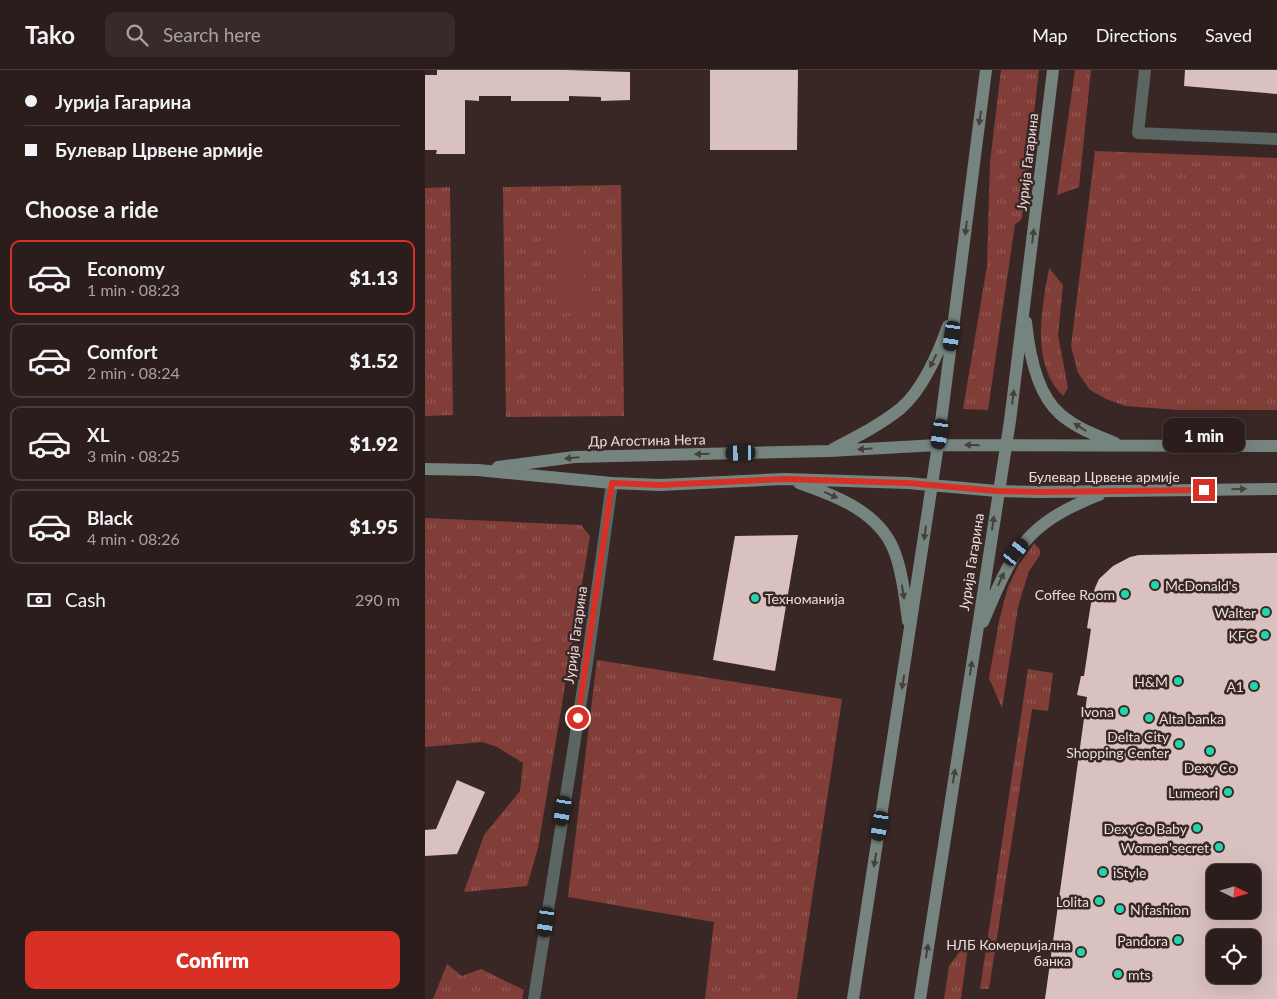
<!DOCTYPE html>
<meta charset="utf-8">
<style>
:root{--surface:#2b1d1c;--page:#372a29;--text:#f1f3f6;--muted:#a6a2a3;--line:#473b3b;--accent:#d93025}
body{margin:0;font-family:Lato,sans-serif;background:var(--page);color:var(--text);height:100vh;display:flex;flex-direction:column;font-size:19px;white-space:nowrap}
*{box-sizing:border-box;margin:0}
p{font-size:16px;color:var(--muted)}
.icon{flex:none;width:28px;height:28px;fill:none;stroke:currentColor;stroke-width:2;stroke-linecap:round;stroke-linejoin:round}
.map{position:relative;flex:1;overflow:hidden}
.panel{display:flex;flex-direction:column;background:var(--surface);width:425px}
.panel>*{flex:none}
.top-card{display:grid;align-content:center;height:110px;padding:0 25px;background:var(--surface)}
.needle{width:32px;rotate:95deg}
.controls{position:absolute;left:781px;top:794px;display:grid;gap:10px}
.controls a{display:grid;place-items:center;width:55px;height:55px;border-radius:10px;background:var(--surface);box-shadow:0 5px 20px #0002,0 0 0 1px var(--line);font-size:25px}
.end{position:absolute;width:22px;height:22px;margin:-11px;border:6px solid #d93025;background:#fff;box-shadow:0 0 0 2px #fff}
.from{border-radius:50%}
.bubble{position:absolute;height:35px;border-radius:10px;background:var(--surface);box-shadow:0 5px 20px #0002,0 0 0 1px var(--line);font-size:16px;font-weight:800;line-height:35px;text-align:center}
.car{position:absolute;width:15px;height:30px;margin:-15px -8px;border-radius:6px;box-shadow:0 0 4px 1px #0007;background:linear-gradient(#222 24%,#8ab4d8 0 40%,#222 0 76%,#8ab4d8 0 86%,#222 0)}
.top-card b{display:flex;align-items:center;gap:18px;height:48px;font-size:19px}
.top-card b+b{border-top:1px solid var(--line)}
.top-card i{width:12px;height:12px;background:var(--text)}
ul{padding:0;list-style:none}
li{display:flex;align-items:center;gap:15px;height:75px;margin:0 10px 8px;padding:0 15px;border:2px solid var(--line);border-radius:10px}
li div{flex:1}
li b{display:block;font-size:19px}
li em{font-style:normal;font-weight:800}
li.current{border-color:var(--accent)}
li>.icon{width:45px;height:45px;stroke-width:1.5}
h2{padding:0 25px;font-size:22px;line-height:60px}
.pay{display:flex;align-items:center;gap:12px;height:55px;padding:0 25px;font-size:19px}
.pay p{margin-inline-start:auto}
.cta{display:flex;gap:10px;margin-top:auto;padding:10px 25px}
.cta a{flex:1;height:58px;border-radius:10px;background:var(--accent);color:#fff;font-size:20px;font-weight:800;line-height:58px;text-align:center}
header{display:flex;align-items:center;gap:30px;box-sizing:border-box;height:70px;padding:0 25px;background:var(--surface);border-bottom:1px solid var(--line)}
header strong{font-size:24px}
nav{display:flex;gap:28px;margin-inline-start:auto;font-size:18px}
.search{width:350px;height:45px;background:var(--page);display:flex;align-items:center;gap:12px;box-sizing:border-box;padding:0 18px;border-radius:10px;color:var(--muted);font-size:19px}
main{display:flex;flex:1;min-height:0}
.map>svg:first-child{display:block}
</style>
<header>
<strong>Tako</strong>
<div class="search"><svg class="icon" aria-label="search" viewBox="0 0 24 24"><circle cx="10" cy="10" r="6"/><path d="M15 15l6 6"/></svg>Search here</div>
<nav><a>Map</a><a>Directions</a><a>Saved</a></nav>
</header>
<main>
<section class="panel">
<div class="top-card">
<b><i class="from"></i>Јурија Гагарина</b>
<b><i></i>Булевар Црвене армије</b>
</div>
<h2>Choose a ride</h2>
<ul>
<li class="current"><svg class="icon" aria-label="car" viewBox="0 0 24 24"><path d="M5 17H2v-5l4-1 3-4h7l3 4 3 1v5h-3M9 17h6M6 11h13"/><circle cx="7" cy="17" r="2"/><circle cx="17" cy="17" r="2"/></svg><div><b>Economy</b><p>1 min · 08:23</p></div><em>$1.13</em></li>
<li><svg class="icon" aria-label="car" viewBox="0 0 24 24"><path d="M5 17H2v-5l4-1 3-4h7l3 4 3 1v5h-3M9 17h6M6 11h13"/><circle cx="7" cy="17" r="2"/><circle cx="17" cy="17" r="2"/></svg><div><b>Comfort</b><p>2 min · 08:24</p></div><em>$1.52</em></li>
<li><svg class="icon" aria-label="car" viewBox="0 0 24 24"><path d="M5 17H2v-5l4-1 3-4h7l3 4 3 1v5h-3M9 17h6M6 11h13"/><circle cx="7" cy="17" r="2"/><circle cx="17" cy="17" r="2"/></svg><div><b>XL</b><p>3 min · 08:25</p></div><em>$1.92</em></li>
<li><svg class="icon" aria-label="car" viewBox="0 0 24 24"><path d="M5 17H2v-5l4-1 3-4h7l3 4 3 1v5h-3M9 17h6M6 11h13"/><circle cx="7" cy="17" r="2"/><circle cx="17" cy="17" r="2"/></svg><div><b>Black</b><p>4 min · 08:26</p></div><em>$1.95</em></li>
</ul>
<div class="pay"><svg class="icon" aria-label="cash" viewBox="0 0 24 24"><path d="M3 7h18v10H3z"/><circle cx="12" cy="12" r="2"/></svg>Cash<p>290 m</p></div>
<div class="cta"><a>Confirm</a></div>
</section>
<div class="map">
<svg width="852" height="929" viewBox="0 0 852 929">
<defs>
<pattern id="grass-tufts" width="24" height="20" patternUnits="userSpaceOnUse" patternTransform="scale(1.25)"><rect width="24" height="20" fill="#813e39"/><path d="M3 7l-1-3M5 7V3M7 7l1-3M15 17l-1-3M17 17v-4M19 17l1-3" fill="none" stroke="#935955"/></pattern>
</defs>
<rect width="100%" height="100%" fill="#392725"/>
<path fill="url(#grass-tufts)" d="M576,0h38l-17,148 -2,3 -5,3 -27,186 -25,-1 24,-143 3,-104z
M650,0h16l-12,117 -22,8z
M670,81l182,7v252h-98l-54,-4 -19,-7 -16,-9 -12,-17 -7,-27z
M196,115l3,231 -118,1 -3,-230z
M25,117l3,228 -28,1v-228z
M624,198l14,17 -5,50 10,53 -5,8c-33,-33 -21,-87 -14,-128z
M0,448l156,7 9,11 -52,312 -11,38 -63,6 20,-57 36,-44 3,-28 -26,-16 -15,-5 -57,5z
M609,473l6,7v5l-11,16 -11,36 -16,101 -13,-30 10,-57 9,-34 10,-21z
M172,590l245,39 -45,300h-92l9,-77 -146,-25z
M603,599l25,4 -5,38 -16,-2 -43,280h-9z
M544,869l-8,60h-17l5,-33z
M22,894l15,12 19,-7 43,21 -2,9h-89z"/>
<path fill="#813e39" d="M158,159l2,83 -23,1 -2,-83z"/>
<path fill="#d9c1bf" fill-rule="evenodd" d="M12,0h128l65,2v28l-29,1v-4l-32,-1v5h-58v-5h-32v5l-14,-1v54h-29l1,-4h-12v-75h12z
M285,0h88l-1,80h-87z
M760,0h92v24l-93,-8z
M373,465l-23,136 -62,-11 22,-124z
M852,483v446h-232l42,-302 -10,-2 4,-19h3l7,-47 -4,-1 5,-31 3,-9 4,-9 14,-13 17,-9 9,-2zM790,802h38v38h-38zM790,868h38v37h-38z
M32,710l28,12 -28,62 -32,2v-26l11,-1z"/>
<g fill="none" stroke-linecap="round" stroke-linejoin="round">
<path stroke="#5b6561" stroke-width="12" d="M720,0l-7,63 139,6
M109,929l53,-336 25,-180"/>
<path stroke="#76847f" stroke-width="12" d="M601,252c3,30 10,71 34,92 16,14 36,21 55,29
M408,379c23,-12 47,-24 67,-40 22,-18 39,-57 48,-83
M73,397l76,-10 255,-6 109,-6 339,1
M0,399l53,1 134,13 48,2 125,-6 123,4 89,8 44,1 236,-3
M374,413c38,13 82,30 96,70 8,22 10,46 13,68
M558,552c30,-71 41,-98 116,-127
M428,929l85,-554 48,-375
M495,929l90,-578 43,-351"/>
</g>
<defs><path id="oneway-solid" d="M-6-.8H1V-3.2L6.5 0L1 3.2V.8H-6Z" transform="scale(1.25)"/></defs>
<g fill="#483e3c">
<use href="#oneway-solid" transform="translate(555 48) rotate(98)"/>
<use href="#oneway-solid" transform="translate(541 158) rotate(97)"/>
<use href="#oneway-solid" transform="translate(608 166) rotate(-83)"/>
<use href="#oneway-solid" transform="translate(508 291) rotate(117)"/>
<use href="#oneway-solid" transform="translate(588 327) rotate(-83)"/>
<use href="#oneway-solid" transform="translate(655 357) rotate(-148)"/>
<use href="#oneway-solid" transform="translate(547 375) rotate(-179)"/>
<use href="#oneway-solid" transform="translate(440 379) rotate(177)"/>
<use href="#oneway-solid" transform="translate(277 384) rotate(179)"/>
<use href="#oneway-solid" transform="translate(147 388) rotate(175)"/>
<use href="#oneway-solid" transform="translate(814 419) rotate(-1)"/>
<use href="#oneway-solid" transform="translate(406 425) rotate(24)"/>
<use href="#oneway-solid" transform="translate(568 453) rotate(-82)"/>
<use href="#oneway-solid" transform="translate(500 463) rotate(98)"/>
<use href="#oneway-solid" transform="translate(576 509) rotate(-65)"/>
<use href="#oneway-solid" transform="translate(478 522) rotate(81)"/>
<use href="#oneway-solid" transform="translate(546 598) rotate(-81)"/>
<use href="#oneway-solid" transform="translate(478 612) rotate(99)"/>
<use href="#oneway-solid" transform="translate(529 706) rotate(-81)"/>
<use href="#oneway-solid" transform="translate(450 790) rotate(99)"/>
<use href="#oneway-solid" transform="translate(502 881) rotate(-81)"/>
</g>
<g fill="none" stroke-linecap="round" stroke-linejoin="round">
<path stroke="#d93025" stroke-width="6" d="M153,648l34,-235 48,2 125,-6 123,4 89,8 44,1 163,-2"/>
</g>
<g fill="#23d5af" stroke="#392725" stroke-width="2">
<circle cx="730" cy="515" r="5"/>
<circle cx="700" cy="524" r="5"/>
<circle cx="330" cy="528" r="5"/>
<circle cx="841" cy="542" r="5"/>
<circle cx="840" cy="565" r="5"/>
<circle cx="753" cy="611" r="5"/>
<circle cx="829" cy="616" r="5"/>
<circle cx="699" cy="641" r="5"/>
<circle cx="724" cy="648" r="5"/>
<circle cx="754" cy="674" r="5"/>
<circle cx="785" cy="681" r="5"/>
<circle cx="803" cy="722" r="5"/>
<circle cx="772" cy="758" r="5"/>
<circle cx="794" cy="777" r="5"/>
<circle cx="678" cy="802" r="5"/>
<circle cx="674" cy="831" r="5"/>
<circle cx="695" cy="839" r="5"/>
<circle cx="753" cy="870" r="5"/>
<circle cx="656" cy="882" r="5"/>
<circle cx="693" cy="904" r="5"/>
</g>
<g text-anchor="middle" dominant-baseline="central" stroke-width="5" stroke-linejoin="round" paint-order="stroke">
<g font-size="14" fill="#eadddc" stroke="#392725">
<text transform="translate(602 92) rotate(-83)">Јурија Гагарина</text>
<text transform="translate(222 370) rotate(-1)">Др Агостина Нета</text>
<text x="679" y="406">Булевар Црвене армије</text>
<text transform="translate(546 492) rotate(-81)">Јурија Гагарина</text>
<text transform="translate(150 565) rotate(-82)">Јурија Гагарина</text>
</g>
<g font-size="14" fill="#eadddc" stroke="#392725" text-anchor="end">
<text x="740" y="515" text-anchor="start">McDonald's</text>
<text x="690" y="524">Coffee Room</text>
<text x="340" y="528" text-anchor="start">Техноманија</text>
<text x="831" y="542">Walter</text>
<text x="830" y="565">KFC</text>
<text x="743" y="611">H&amp;M</text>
<text x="819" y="616">A1</text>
<text x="689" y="641">Ivona</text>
<text x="734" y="648" text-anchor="start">Alta banka</text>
<text x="744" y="666">Delta City<tspan x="744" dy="16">Shopping Center</tspan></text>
<text x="785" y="697" text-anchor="middle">Dexy Co</text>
<text x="793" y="722">Lumeori</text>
<text x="762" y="758">DexyCo Baby</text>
<text x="784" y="777">Women'secret</text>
<text x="688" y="802" text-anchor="start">iStyle</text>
<text x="664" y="831">Lolita</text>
<text x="705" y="839" text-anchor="start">N fashion</text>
<text x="743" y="870">Pandora</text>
<text x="646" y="874">НЛБ Комерцијална<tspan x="646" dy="16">банка</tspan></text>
<text x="703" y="904" text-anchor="start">mts</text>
</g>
</g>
</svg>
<div class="controls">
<a><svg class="needle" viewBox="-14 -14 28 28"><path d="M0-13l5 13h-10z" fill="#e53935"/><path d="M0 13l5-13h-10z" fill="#a6a2a3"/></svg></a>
<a><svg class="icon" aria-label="locate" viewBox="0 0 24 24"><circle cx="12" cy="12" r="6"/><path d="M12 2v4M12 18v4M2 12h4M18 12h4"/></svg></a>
</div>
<i class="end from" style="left:153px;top:648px"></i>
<i class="end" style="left:779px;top:420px"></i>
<div class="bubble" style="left:738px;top:348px;width:82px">1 min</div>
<i class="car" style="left:527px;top:266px;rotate:188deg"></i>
<i class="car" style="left:515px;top:364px;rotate:188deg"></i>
<i class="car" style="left:316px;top:383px;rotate:269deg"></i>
<i class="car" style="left:591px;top:482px;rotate:39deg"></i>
<i class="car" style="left:138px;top:741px;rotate:189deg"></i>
<i class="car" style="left:455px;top:756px;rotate:189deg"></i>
<i class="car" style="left:121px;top:852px;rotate:188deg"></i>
</div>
</main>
